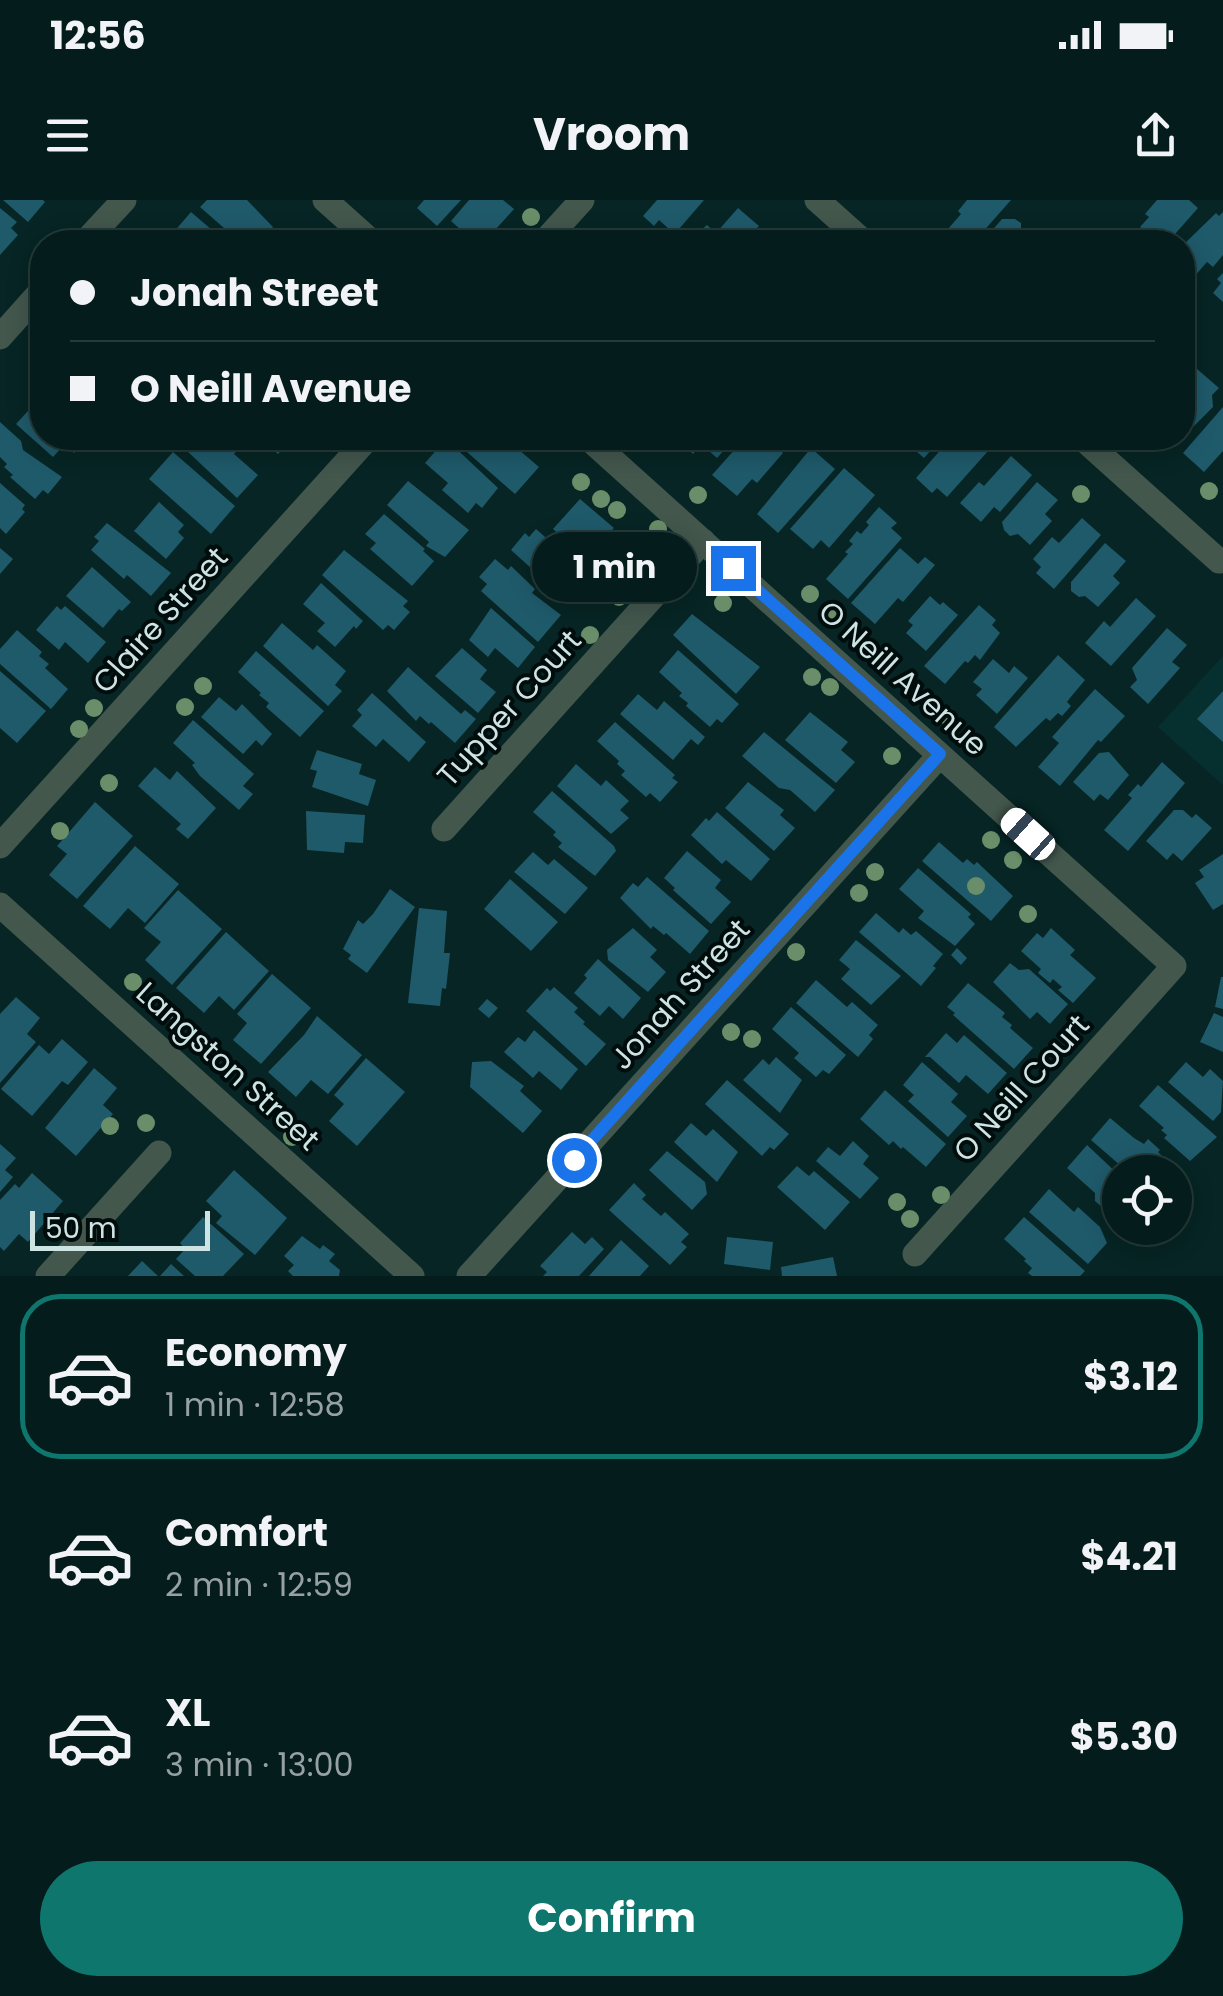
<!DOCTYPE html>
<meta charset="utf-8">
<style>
:root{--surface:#041c1b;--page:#122928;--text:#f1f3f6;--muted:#97a1a3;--line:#253a3a;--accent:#0f766e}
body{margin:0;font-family:Poppins,sans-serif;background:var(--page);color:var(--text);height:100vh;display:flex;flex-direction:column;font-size:38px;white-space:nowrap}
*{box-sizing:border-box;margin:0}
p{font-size:32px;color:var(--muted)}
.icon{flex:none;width:55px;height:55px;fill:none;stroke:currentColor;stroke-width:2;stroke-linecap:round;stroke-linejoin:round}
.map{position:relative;height:1076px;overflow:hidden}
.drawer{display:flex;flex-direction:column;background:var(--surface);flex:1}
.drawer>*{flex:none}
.top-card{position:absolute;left:30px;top:30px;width:1165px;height:220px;border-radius:40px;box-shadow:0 5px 25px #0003,0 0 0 2px var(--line);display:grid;align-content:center;height:220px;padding:0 40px;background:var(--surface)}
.tools{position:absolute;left:1102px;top:955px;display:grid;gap:20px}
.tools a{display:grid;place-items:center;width:90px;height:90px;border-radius:50%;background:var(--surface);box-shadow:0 5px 25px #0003,0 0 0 2px var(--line);font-size:50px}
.scale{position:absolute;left:30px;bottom:25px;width:180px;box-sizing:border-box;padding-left:10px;border:5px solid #cee4e2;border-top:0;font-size:28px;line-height:35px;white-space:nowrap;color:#cee4e2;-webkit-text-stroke:8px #010c0c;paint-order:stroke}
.end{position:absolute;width:45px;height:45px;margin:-22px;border:12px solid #1a73e8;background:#fff;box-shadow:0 0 0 5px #fff}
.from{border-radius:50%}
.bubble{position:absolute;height:70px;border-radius:35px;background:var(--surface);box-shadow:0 5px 25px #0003,0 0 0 2px var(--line);font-size:32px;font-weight:700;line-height:70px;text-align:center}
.car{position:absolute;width:30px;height:60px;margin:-30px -15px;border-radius:12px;box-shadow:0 0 8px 2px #0007;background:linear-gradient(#fff 24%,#345 0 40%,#fff 0 76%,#345 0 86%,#fff 0)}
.top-card b{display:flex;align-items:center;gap:35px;height:95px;font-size:38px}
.top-card b+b{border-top:2px solid var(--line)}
.top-card i{width:25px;height:25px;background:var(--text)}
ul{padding:18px 0 0;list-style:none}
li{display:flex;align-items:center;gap:30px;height:165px;margin:0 20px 15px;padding:0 20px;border:5px solid transparent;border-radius:40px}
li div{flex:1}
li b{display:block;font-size:38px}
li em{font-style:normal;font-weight:700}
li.on{border-color:var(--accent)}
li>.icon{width:90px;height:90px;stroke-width:1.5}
.cta{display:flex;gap:20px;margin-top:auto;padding:20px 40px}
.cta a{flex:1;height:115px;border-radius:60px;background:var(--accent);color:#fff;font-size:40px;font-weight:700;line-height:115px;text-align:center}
.status{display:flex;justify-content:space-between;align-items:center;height:70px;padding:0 50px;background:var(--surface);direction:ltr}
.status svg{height:28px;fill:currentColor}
header{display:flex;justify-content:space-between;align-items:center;height:130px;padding:0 40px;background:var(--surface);font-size:45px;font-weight:700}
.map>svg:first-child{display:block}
</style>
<div class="status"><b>12:56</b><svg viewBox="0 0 49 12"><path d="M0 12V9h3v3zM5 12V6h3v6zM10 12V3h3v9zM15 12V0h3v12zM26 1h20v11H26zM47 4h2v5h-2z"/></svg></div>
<header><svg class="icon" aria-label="menu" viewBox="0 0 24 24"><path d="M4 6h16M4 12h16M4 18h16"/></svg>Vroom<svg class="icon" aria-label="share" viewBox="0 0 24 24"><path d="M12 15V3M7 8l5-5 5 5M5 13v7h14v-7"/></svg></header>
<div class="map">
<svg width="1223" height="1076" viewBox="0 0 1223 1076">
<rect width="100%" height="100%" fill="#062524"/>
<path fill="#06302f" d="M1223,456v129l-65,-58z"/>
<path fill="#1f5a6b" d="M3,0h40l2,2 -17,20z
M207,0h40l26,27 -13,15 -8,-8 -12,8 -40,-35z
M424,0h37l-24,26 -20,-18z
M469,0h34l11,9 -28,31 -8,-7 -6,7 -21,-19z
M657,0h47l-25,29h-10l-10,-9 -5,6 -11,-10z
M967,0h44l-37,42h-27l-6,-5 20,-23 -3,-3z
M1157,0h32l9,8 -30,34h-11l-17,-15 9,-10 -4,-3z
M0,8l17,14 -6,6 7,7 -18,20z
M738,8l21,18 -15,16h-57l20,-17 9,8z
M191,12l35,30h-43l-11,-8z
M1223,12v43l-10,12 -6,-5 -14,16 -11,-9v-23l34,-33 3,3z
M1002,19h13l6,4v9l11,10h-50z
M763,31l13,11h-23z
M1223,73v29l-10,-9 8,-10 -4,-4z
M1197,169l22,19 -7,7 1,12 -31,31v-52z
M38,200l4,4v34h39l4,3 -11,12 -10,-8 -11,12 -37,-33z
M1223,207v44l-19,21 -21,-19z
M0,222l21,19 2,9 39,27 -14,17 -5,-4 -8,9 -25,-22 3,-2 -9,-8 3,-3 -7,-7z
M197,238h29l12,11 -4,5 24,21 -21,23 -51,-48z
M259,238h34l-15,16z
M451,238h54l34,29 -24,27z
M687,238h48l-18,20 -16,-14 -8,10 -12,-11z
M745,238l14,10 8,-9 16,14 -26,30 -5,-4 -15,17 -25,-21z
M908,238h34l-18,20 -15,-13 3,-4z
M951,238h42l4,3 -50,56 -10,-9 -5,5 -16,-15z
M446,239l52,49 -16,20 -6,-5 -8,10 -26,-23 6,-7 -23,-20z
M811,248l24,21 -57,64 -21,-19z
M173,252l62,54 -24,28 -62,-55z
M1011,256l21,19 -32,37 -6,-5 -13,15 -21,-19 19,-21 5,4z
M844,268l31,27 -46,53 -8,-8 -8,9 -23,-20z
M408,281l61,49 -24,27 -19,-11 3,-4 -42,-37z
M1037,282l21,18 -13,14 7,7 -22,24 -12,-11 -8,2 -6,-6 -2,-8z
M0,283l25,22 -3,4 3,3 -19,22 -6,-6z
M580,299l34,29 -9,10 8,6 -19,22 -41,-37z
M159,302l25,23 -6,7 6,6 -18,21 -32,-28z
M879,307l18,16 -6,5 11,10 -54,61 -22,-20 22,-25 -3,-2 8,-8 -4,-3 8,-10 4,3 8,-9 -3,-3z
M384,314l41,35 -2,2 11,10 -22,25 -42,-37 6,-6 -11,-9z
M1082,318l19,17 -47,54 -18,-16 5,-6 -8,-8 19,-22 7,6z
M107,323l64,50 -20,23 -24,-21 -3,4 -33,-29 8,-9 -5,-4z
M536,329l57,50 -16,19 -31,-24 -4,4 -31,-28 14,-17 4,4z
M1105,343l21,18 -13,15 7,7 -22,24 -13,-11 -6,1 -8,-6v-9z
M0,348l13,11 -13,15z
M900,348l18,16 7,-7 10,8 -32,37 -5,-4 -23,26 -24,-21z
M344,350l64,51 -5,5 7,6 -16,18 -6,-5 -5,5 -61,-55z
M495,359l13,11 3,-4 24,23 -3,4 29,22 -23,27 -57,-51 6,-7 -8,-7z
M92,367l39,35 -9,9 -3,-2 -16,19 -37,-32z
M321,383l42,38 -7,8 -2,-3 -19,21 -18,-16 8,-8 -22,-19z
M930,396l10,9 3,-3 15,13 -32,36 -20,-18 7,-8 -5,-4z
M1136,398l20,18 -45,50 -26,-23 19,-22 6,6z
M979,405l17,15 -4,5 8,8 -20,27 -5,-5 -7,8 -3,-2 -20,23 -21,-18z
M57,406l4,4 4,-4 41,36 -18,21 -23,-21 -6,8 -23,-20z
M491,408l44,39 -17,21 -23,-20 -7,9 -19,-17z
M692,414l68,53 -24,27 -63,-59z
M282,423l31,27 4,-5 29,26 -11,14 7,6 -14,15 -65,-60z
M1167,428l20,17 -15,17 8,6 -32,36 -18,-17 7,-7 -5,-12z
M17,430l25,22 -3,4 10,8 -4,4 23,21 -17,20 -51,-45v-15z
M462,448l25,22 -7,9 16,13 -18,21 -43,-37z
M678,450l61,54 -17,19 -5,-4 -7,8 -24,-21 2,-3 -9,-7 3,-3 -23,-21z
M256,451l68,60 -24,26 -34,-30 3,-4 -10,-8 2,-2 -23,-21z
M1058,455l27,25 -15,18 -3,4 4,4 -9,10 -4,-3 -8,8 -4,-3 -30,29 -22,-20z
M993,459l16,14 5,-7 14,12 -31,36 -21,-19 6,-6 -9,-7z
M408,467l53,47 4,-4 11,9 -21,24 -24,-21 -2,2 -9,-8 -4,5 -29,-30z
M0,471l46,40 -29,32 -17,-15z
M1095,489l30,27 -24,26 -3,-2 -38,46 -22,-19 21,-24 -7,-6z
M1223,491v51l-26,-23z
M372,493l54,49 -17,20 -26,-23 -7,8 -24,-21 10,-11 -5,-5z
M638,494l19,16 7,-9 41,36 -7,8 -7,-6 -18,21 -53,-46z
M219,497l17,14 6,-7 30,30 -10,12 -6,-6 -13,14 -42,-37z
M810,512l38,30 -7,8 14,12 -19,21 -51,-43z
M193,520l61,54 -11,12 10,8 -14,16 -39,-34 -8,-11 3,-2 -22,-20z
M615,522l60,53 -3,3 6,4 -18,20 -10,-9 -4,4 -25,-22 4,-4 -8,-7 2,-3 -22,-20z
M764,532l71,58 -20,22 -25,-22 -11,-2 -37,-32z
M317,550l45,14 -3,10 17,6 -8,26 -56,-19 5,-16 -7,-2z
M1109,552l20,23 -21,25 -8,-6 -6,7 -21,-19 26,-29z
M1162,562l23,21 -57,68 -24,-21 28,-32 -4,-3 10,-11 3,3z
M576,564l25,22 5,-6 23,21 -9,9 9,8 -18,16 -54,-48z
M155,567l15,13 7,-9 39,37 -28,31 -12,-10 5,-5 -43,-38z
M748,582l36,28 -4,5 15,13 -21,23 -49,-43z
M552,591l62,55 2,5 -21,25 -37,-29 4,-4 -9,-8 3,-3 -23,-20z
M95,602l38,34 -56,63 -28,-24 18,-21 -10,-8z
M1174,610h9l9,8 4,-4 16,14 -30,33 -9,-8 -6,7 -21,-19z
M306,611l59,4 -2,28 -18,-1 -1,11 -37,-3z
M717,612l53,47 -19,22 -25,-21 -4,4 -31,-29 15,-17 3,3z
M939,642l24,21 4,-4 7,6 3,-3 36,34 -22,25 -69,-60z
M135,646l44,38 -34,39 -17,-15 -18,21 -27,-23z
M687,651l34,29 -6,8 16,14 -20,22 -38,-34 2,-2 -11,-10z
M533,652l15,13 6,-6 34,29 -23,26 -51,-42z
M1223,654v50l-10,6 -18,-27 9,-6 -5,-7z
M918,668l53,46 -3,3 7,7 -20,22 -37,-28 6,-7 -25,-22z
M647,677l62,54 -19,23 -24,-21 -2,2 -11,-9 -2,3 -31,-31 13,-15 5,4z
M510,679l48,43 -27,29 -47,-42z
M390,689l25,18 -48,66 -19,-14 3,-4 -8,-6 15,-29 5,4 10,-10z
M178,690l44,39 -50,56 -27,-25 16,-18 -17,-14z
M419,708l28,3 -3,42h6l-4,36 -4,-1 -2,18 -32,-3z
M876,713l23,20 4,-5 8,7 5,-4 27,23 -10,12 3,2 -15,18 -62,-54z
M633,728l24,22 -7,7 16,15 -18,20 -40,-32 -1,-10z
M1051,728l24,22 -5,5 26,23 -23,25 -15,-13 4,-3 -9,-8 -3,4 -12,-10 3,-4 -20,-18 16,-18 6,5z
M226,732l43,39 -35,39 -15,-14 -15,17 -28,-25z
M856,740l45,36 -30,29 -30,-26 9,-10 -11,-9z
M957,748l10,10 -6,7 -10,-10z
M598,759l43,39 -18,21 -14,-13 -9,10 -26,-23 13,-15 -3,-3z
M1010,763l9,7 10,-1 39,35 -18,20 -13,-12 -7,7 -37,-37z
M272,774l39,34 -50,56 -28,-24 14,-17 -10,-9z
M1221,777h2v32l-8,-2z
M816,780l31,27 5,-5 26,23 -9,10 4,4 -15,18 -62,-54z
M968,783l37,30 -3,4 10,8 -2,3 23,20 -19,21 -61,-54 2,-2 -8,-6z
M554,787l24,21 -4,4 11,10 -2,2 23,20 -20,22 -60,-55 21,-23 3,3z
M16,797l24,21 -13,16 9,8 -36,41v-69z
M487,799l11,9 -9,10 -11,-9z
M791,807l55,48 -17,19 -6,-4 -7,7 -22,-19 5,-5 -27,-24z
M1214,813l9,4v35l-23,-10z
M317,816l45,39 -34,39 -17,-14 -15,17 -28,-25 36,-37z
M534,830l44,39 -17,21 -22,-19 -6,7 -29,-26 14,-15 7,5z
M946,833l11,10 7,-8 43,38 -19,21 -22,-19 -7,8 -29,-26h-5z
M62,839l26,23 -20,23 -6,-4 -30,35 -31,-27 38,-44 10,9z
M776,857l26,23 -22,33 -37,-33 20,-21 6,6z
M366,858l39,34 -48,54 -28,-25 15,-17 -10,-9z
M491,861l33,25 -4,5 22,20 -19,22 -53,-46 2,-25z
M922,862l36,32 -7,8 16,14 -19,21 -40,-36 6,-6 -11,-10z
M1186,862l17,15 7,-8 13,12 -2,31 -8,9 -45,-39z
M94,868l23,20 -14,17 10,9 -37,42 -31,-28z
M727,880l62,54 -15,16 -4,-3 -8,9 -57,-52z
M1158,885l59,52 -27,24 -26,-23 3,-3 -6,-5 3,-2 -25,-22z
M885,890l61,54 -20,23 -23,-20 -2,2 -8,-8 -4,4 -29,-26z
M1110,918l24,20 10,6 4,-5 12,11 -2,2 27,27 -10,11v-18h-47l-37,-32z
M691,923l15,13 7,-7 25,23 -21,30 -43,-40z
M853,941l16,15 -6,8 16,14 -19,21 -44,-38 12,-14 12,9z
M0,944l16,14 -11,12 8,7 -13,15z
M1087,945l33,31v47l-25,-22v-8l-28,-25z
M667,951l38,31 2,12 -15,16 -43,-40z
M797,966l12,10 5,-5 36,31 -25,28 -48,-43z
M234,970l53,48 -32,37 -39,-32 6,-7 -16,-15z
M32,973l31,28 -35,41 -9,-8 -15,17 -4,-4v-47l15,-16 4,4z
M634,983l12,12 -4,4 19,17 4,-4 24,22 -8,8 6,5 -17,18 -61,-55z
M1049,989l25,23 4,-5 22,20 7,16 -19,21 -59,-52z
M203,1017l41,37 -21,22h-28l-19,-17 9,-10 -5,-6z
M1024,1017l61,54 -5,5h-48l-4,-3 4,-5 -8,-7 2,-2 -22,-20z
M572,1032l13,12 7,-7 12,12 -25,27h-36l4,-4 -7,-6z
M302,1036l18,13 3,-4 12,9 -6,7 11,9 -1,6h-46l-5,-5 6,-6 -10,-9z
M727,1037l46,5 -3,28 -46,-6z
M621,1040l28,26 -9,10h-51z
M833,1057l4,19h-55l-1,-9z
M142,1061l16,15h-30z
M171,1064l13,12h-24z"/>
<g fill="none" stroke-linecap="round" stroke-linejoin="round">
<path stroke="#43574d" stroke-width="25" d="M325,0l47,42
M817,0l47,42
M85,42l39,-42
M544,42l38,-42
M0,137l42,-47
M588,238l586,528 -259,288
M1082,238l137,123
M444,629l259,-288
M0,646l368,-408
M0,705l412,371
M48,1076l111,-123
M469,1076l471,-521"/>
</g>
<g fill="#6a8e6a">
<circle cx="531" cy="17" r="9"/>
<circle cx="581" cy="282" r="9"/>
<circle cx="1209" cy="291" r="9"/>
<circle cx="1081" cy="294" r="9"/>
<circle cx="698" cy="295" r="9"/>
<circle cx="601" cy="299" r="9"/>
<circle cx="617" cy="310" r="9"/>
<circle cx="658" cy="329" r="9"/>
<circle cx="810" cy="394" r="9"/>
<circle cx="619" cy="397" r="9"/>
<circle cx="723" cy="403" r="9"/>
<circle cx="837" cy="416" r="9"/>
<circle cx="590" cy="435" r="9"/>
<circle cx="812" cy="477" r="9"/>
<circle cx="203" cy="486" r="9"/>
<circle cx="830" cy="487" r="9"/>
<circle cx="185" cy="507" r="9"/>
<circle cx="94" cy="508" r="9"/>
<circle cx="947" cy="516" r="9"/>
<circle cx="79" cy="529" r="9"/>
<circle cx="892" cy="556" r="9"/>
<circle cx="109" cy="583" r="9"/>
<circle cx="60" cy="631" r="9"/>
<circle cx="991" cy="640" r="9"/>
<circle cx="1013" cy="660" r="9"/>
<circle cx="875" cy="672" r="9"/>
<circle cx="976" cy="686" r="9"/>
<circle cx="859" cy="693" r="9"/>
<circle cx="1028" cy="714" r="9"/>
<circle cx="796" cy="752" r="9"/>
<circle cx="133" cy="782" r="9"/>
<circle cx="167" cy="811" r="9"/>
<circle cx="731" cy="832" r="9"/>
<circle cx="752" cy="839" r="9"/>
<circle cx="146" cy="923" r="9"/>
<circle cx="110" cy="926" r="9"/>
<circle cx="292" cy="937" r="9"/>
<circle cx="941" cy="995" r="9"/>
<circle cx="897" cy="1002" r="9"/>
<circle cx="910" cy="1019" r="9"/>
</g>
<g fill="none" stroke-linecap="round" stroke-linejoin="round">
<path stroke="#1a73e8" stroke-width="12" d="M574,960l366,-406 -207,-186"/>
</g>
<g text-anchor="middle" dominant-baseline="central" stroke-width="8" stroke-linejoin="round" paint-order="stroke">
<g font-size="30" fill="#cee4e2" stroke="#010c0c">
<text transform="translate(160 420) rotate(-48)">Claire Street</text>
<text transform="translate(903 478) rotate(42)">O Neill Avenue</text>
<text transform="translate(509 508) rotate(-48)">Tupper Court</text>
<text transform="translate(680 794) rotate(-48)">Jonah Street</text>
<text transform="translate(228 866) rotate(42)">Langston Street</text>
<text transform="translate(1021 888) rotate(-48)">O Neill Court</text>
</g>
</g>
</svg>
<div class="tools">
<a><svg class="icon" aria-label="locate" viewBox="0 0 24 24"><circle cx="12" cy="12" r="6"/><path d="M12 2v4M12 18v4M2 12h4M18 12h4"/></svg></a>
</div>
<div class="scale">50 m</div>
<i class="end from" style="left:574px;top:960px"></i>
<i class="end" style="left:733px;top:368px"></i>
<div class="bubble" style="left:532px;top:332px;width:165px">1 min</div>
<i class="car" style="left:1028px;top:634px;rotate:312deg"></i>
<div class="top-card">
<b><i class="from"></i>Jonah Street</b>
<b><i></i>O Neill Avenue</b>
</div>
</div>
<section class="drawer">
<ul>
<li class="on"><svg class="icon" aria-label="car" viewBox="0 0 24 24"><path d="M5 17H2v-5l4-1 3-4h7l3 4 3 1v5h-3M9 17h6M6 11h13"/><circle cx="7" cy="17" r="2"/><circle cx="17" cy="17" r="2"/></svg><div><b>Economy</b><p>1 min · 12:58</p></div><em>$3.12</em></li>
<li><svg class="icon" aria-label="car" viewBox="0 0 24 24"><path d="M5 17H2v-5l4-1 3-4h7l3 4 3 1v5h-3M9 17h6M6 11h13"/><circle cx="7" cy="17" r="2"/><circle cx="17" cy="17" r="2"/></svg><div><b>Comfort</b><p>2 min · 12:59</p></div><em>$4.21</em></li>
<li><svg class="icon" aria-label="car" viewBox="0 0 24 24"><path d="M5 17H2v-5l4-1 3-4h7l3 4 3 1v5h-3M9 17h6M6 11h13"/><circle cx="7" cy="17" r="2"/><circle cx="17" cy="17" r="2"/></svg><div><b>XL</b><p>3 min · 13:00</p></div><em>$5.30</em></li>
</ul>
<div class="cta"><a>Confirm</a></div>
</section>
